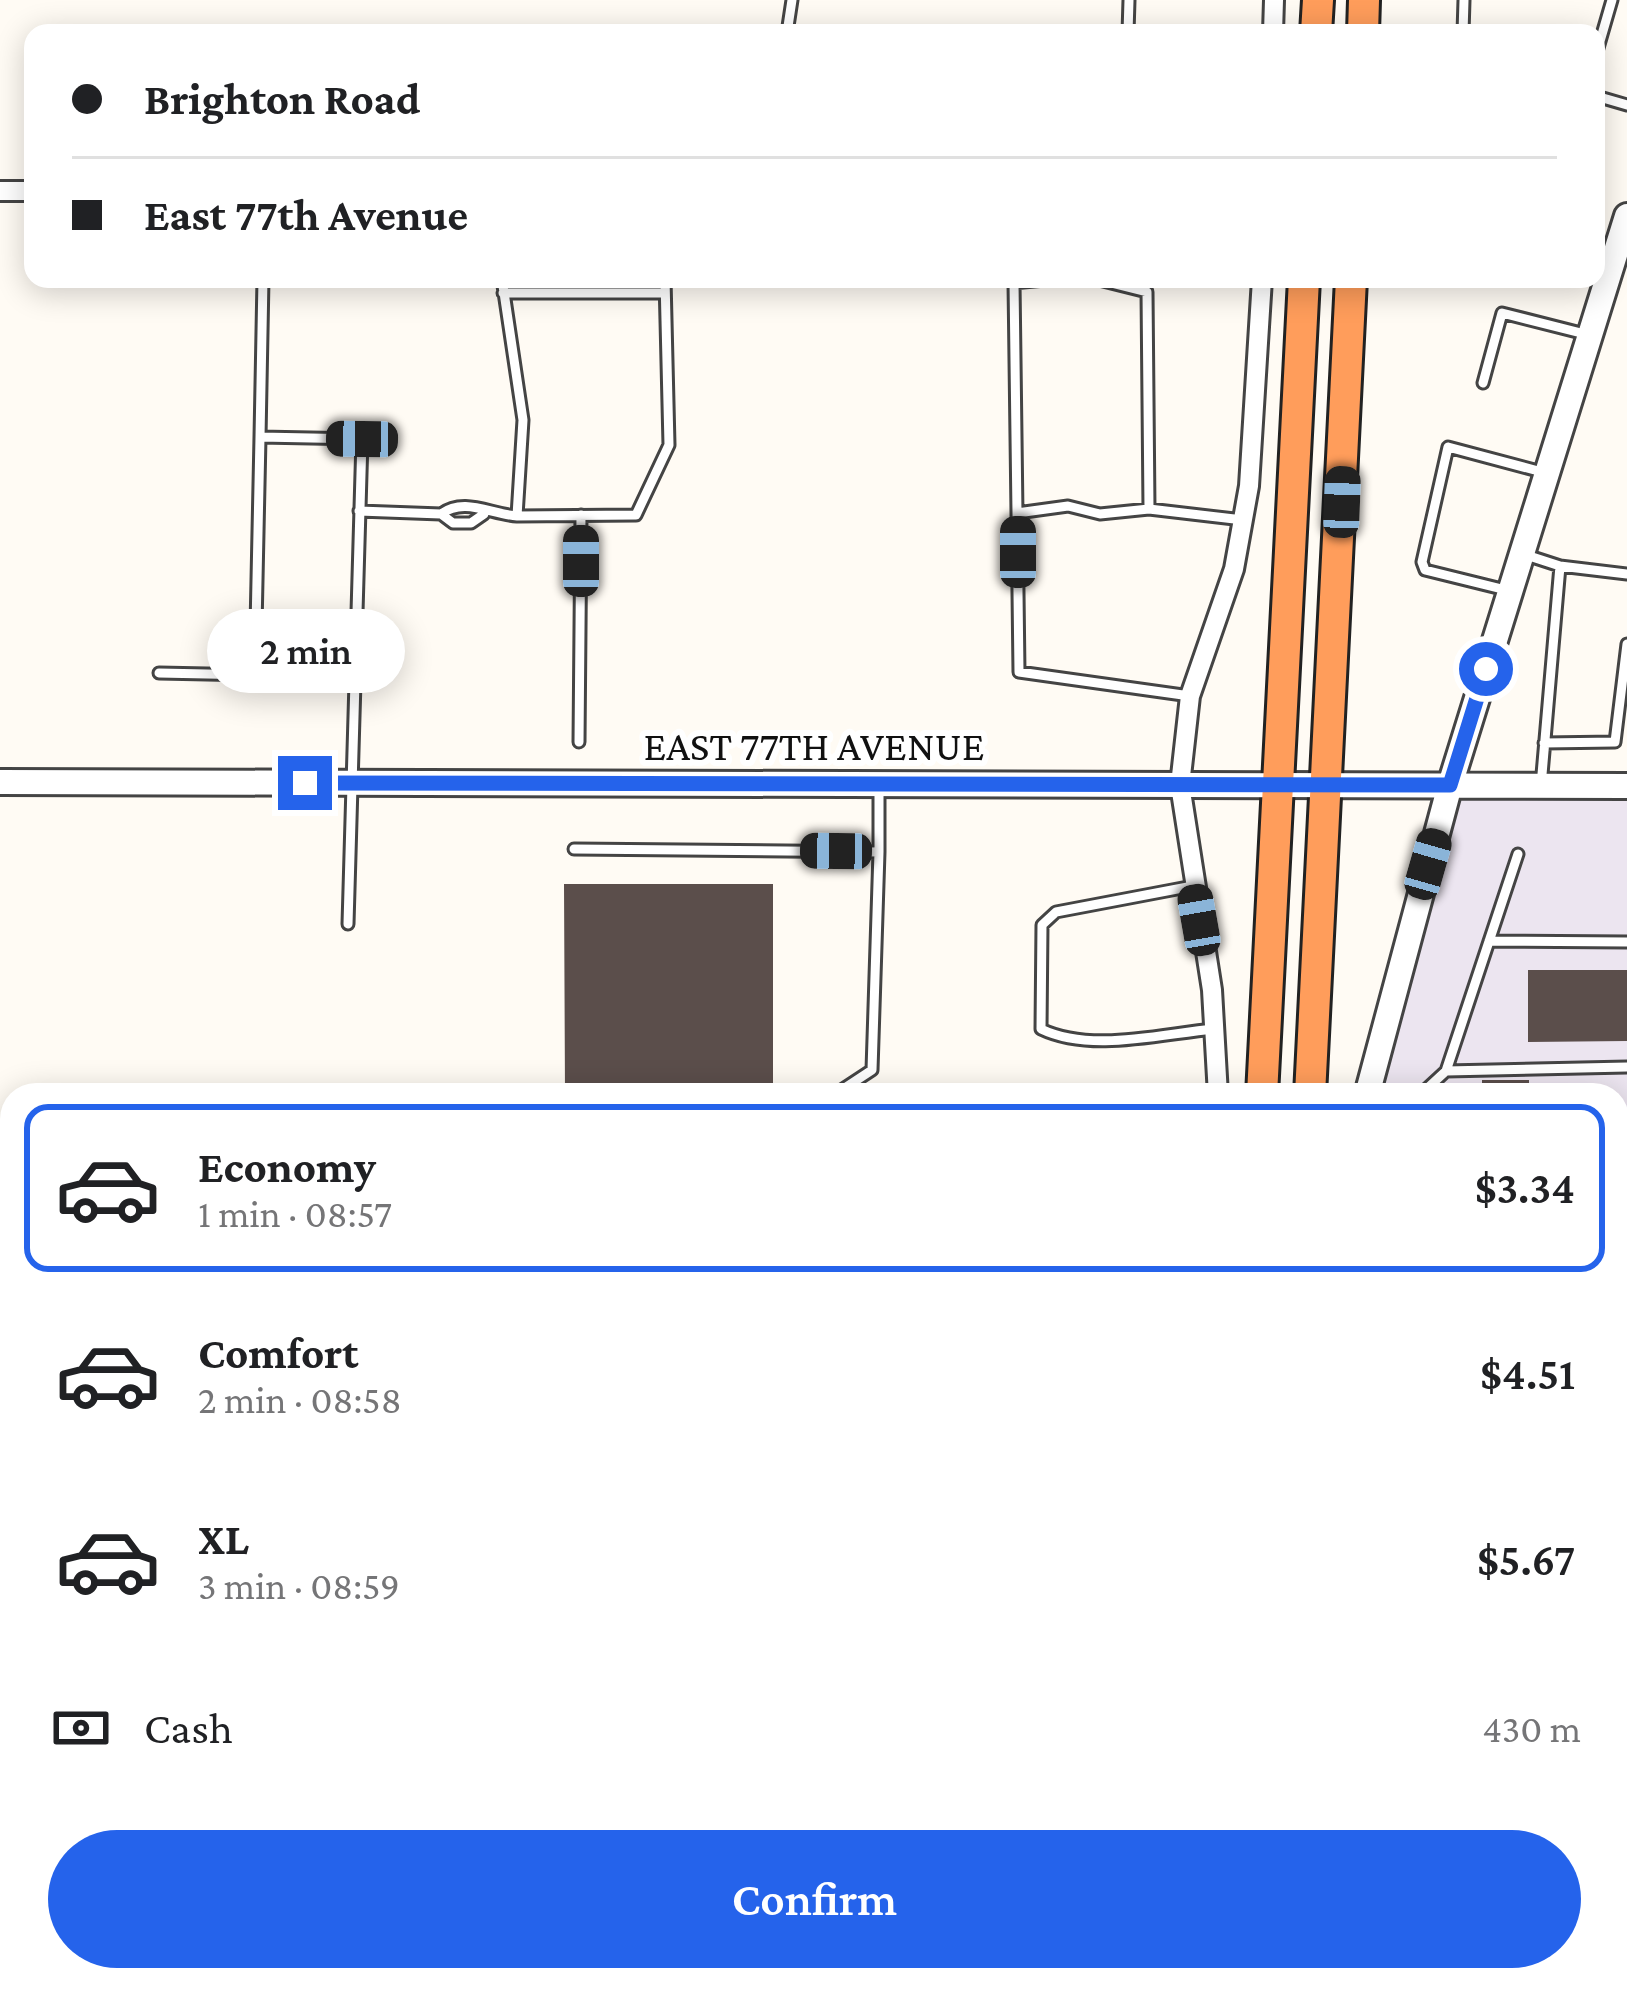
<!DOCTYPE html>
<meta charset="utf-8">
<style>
:root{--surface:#fff;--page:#f2f2f2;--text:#202124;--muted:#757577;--line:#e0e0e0;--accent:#2563eb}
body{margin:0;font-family:"Crimson Pro",serif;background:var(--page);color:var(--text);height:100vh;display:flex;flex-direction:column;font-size:45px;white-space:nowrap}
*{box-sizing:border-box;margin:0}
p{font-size:39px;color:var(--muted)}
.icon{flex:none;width:66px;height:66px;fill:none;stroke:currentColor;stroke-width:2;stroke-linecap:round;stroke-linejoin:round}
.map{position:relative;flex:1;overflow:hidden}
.side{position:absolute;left:0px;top:1083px;width:1629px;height:909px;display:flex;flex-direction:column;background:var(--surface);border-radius:36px 36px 0 0;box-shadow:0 6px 30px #0003}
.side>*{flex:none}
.top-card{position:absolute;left:24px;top:24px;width:1581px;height:264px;border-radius:24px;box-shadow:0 6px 30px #0003;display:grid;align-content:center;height:264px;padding:0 48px;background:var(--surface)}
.end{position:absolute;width:54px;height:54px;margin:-27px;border:15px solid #2563eb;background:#fff;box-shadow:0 0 0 6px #fff}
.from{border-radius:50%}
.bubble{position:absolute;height:84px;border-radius:42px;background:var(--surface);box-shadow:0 6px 30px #0003;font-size:39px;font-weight:600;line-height:84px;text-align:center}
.car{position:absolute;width:36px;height:72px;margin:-36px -18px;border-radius:15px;box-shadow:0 0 9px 3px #0007;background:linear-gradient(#222 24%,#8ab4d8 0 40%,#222 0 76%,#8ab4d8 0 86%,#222 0)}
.top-card b{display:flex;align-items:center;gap:42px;height:114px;font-size:45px}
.top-card b+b{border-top:3px solid var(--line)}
.top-card i{width:30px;height:30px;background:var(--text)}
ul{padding:21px 0 0;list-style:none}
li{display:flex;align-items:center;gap:36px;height:168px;margin:0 24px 18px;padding:0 24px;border:6px solid transparent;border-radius:24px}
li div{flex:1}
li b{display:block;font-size:45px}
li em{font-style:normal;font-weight:600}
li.active{border-color:var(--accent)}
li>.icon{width:108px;height:108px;stroke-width:1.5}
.pay{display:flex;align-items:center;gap:30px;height:132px;padding:0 48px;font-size:45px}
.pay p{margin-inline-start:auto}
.action{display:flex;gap:24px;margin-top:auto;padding:24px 48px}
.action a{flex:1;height:138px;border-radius:72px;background:var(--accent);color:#fff;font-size:48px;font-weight:600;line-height:138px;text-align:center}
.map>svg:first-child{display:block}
</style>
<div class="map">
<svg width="1627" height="1990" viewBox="0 0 1627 1990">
<rect width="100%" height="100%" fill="#fffbf4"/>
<path fill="#ece5f0" d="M1627,785v1205h-415l3,-10h402v-885h-250l83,-303z"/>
<path fill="#5b4e4b" d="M564,884h209v208l-208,1z
M1528,970h99v71l-99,1z
M1482,1080h47v15h-47z
M1617,1138h10v72h-10z
M202,1980h145v10h-145z
M1364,1980h156l1,10h-157z"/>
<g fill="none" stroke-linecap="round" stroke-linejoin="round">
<defs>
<path id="service" d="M787,33l5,-33
M1128,33l1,-33
M1463,33l1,-33
M1596,55l16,-55
M1596,96l31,9
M263,279l-3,158 102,2 -14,485
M502,279l21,141 -6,96 119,-1 33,-70 -4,-166
M1056,279l-42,4 3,230 51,-7 32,8 49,-5 -2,-217 -52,-13
M503,293h162
M1483,383l19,-70 83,21
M1149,509l94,11
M359,511l82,3 12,9h18l13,-9
M1017,513l2,159 171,24
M441,514c23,-17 49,0 76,2
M1523,554l37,12 -19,220
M1560,566l67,8
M1506,590l-81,-20 -3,-8 26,-115 94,25
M159,673l96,2 5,-238
M579,742l2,-227
M1544,743l71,-1 12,-98
M574,849l305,3v-63
M1193,886l-137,26 -14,13 -1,104c50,24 119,5 173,0
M1489,941l138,1
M1446,1071l72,-217
M834,1095l38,-25 7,-218
M1420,1095l26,-24 181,-4
M1617,1263h10
M1617,1560h10
M654,1990v-10
M1298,1990l1,-10"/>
<path id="minor" d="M1273,33l1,-33
M0,191h33
M1218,1095l-6,-105 -32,-205 10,-89 44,-127 15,-83 13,-207
M1617,1339h10
M1070,1990l3,-10"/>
<path id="tertiary" d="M0,782l1627,4
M1367,1095l83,-310 177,-569
M1212,1990l3,-10"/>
<path id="trunk" d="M1316,33l2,-33
M1363,33l1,-33
M1262,1095l42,-816
M1310,1095l41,-816
M1120,1990l3,-10
M1167,1990l3,-10"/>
</defs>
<use href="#service" stroke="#444" stroke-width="15"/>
<use href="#minor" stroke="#444" stroke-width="24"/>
<use href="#tertiary" stroke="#444" stroke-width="30"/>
<use href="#trunk" stroke="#222" stroke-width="36"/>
<use href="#service" stroke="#fff" stroke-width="9"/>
<use href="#minor" stroke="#fff" stroke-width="18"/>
<use href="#tertiary" stroke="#fff" stroke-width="24"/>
<use href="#trunk" stroke="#ff9d5b" stroke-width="30"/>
</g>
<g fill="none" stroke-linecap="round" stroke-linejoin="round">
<path stroke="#2563eb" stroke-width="15" d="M305,783l1145,2 36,-116"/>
</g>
<g text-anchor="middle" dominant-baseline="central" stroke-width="12" stroke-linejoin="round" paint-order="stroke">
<g font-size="42" fill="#111" stroke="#fff">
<text x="814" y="745">EAST 77TH AVENUE</text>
</g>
</g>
</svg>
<i class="end from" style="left:1486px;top:669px"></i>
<i class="end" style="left:305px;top:783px"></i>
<div class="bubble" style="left:207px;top:609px;width:198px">2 min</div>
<i class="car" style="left:362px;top:439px;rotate:271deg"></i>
<i class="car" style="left:1342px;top:502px;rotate:2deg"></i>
<i class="car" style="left:1018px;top:552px;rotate:0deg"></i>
<i class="car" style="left:581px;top:561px;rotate:0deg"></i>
<i class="car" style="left:836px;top:851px;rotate:271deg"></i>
<i class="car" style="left:1428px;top:864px;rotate:16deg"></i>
<i class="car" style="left:1199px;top:920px;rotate:350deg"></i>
<div class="top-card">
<b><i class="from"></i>Brighton Road</b>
<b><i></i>East 77th Avenue</b>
</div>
<section class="side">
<ul>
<li class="active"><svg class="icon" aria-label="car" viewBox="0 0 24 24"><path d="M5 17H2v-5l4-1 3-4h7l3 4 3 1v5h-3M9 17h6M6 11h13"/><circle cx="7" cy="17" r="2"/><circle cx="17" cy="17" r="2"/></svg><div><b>Economy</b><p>1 min · 08:57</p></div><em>$3.34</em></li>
<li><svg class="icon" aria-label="car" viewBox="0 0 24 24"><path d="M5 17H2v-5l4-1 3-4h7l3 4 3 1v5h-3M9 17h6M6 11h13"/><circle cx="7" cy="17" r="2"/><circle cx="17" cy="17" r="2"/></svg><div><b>Comfort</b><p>2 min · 08:58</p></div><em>$4.51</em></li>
<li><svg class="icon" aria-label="car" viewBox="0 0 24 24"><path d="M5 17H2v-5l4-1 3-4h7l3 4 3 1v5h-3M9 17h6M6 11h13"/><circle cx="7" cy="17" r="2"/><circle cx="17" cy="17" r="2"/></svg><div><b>XL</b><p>3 min · 08:59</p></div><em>$5.67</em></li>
</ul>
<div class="pay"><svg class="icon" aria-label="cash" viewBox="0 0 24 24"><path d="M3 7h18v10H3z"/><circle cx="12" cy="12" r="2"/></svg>Cash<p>430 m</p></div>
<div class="action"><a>Confirm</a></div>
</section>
</div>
